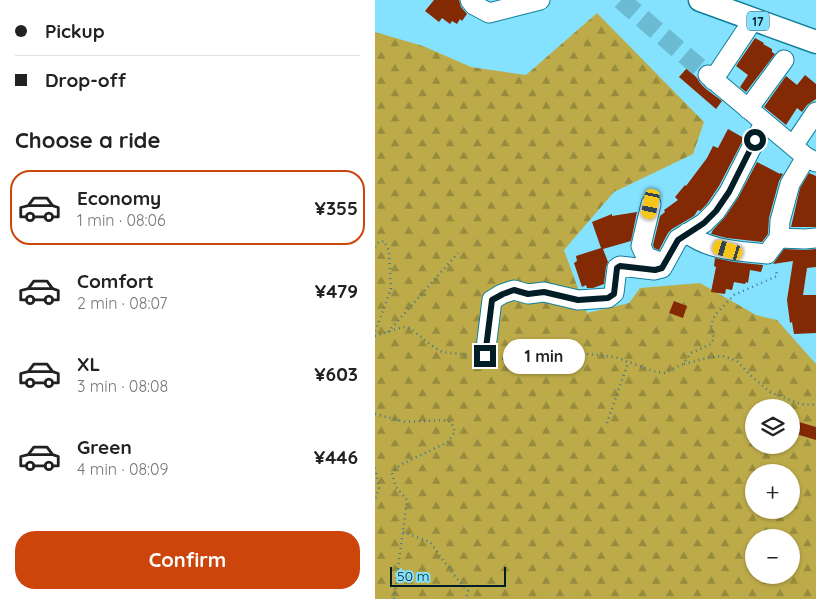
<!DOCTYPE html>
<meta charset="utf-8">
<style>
:root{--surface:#fff;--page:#f6f6f6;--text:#222;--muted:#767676;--line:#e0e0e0;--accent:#cc460c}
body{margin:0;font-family:Quicksand,sans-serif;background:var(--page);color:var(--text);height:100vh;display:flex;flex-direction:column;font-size:19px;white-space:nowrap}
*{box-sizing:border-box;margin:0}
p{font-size:16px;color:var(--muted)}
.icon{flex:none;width:28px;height:28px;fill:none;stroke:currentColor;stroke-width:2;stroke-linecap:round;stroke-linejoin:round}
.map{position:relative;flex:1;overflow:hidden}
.drawer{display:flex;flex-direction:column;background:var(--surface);width:375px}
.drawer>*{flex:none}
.guide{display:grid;align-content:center;height:110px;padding:0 15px;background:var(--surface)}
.fabs{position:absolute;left:370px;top:399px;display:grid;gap:10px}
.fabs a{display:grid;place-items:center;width:55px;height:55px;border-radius:50%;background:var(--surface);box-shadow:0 1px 4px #0004;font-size:25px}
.scale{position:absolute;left:15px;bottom:12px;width:116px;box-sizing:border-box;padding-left:5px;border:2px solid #011e26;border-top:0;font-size:14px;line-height:18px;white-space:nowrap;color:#011e26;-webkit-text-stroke:4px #85e2fe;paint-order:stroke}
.end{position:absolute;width:22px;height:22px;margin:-11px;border:6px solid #011e26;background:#fff;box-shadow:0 0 0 2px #fff}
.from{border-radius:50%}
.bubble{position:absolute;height:35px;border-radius:18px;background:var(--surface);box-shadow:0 1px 4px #0004;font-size:16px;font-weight:800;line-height:35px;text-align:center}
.car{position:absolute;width:15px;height:30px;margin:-15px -8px;border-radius:6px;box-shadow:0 0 4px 1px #0007;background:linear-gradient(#f5c518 24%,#345 0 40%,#f5c518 0 76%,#345 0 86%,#f5c518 0)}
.guide b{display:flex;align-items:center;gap:18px;height:48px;font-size:19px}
.guide b+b{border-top:1px solid var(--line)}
.guide i{width:12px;height:12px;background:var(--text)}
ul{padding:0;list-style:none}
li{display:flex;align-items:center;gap:15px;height:75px;margin:0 10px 8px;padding:0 5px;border:2px solid transparent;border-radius:20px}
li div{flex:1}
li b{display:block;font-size:19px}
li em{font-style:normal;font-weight:800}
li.active{border-color:var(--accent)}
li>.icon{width:45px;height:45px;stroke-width:1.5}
h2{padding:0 15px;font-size:22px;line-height:60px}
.button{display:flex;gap:10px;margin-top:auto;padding:10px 15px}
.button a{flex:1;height:58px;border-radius:20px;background:var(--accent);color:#fff;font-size:20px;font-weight:800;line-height:58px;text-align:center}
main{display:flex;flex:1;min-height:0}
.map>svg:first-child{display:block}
</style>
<main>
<section class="drawer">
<div class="guide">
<b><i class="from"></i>Pickup</b>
<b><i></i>Drop-off</b>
</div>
<h2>Choose a ride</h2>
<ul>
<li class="active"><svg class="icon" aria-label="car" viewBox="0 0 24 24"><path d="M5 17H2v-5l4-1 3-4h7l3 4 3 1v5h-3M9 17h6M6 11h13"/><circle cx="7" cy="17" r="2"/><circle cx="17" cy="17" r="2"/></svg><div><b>Economy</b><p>1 min · 08:06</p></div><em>¥355</em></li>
<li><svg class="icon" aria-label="car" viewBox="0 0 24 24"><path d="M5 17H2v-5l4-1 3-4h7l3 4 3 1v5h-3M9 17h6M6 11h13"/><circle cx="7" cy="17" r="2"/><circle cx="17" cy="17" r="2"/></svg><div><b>Comfort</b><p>2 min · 08:07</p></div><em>¥479</em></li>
<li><svg class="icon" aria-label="car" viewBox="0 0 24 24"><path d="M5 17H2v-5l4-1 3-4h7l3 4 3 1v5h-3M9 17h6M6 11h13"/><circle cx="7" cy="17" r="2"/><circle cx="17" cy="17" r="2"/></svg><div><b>XL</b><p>3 min · 08:08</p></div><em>¥603</em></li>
<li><svg class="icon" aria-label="car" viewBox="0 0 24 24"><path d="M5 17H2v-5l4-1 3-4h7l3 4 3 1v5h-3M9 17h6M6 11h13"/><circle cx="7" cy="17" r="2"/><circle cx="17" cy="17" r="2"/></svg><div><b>Green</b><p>4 min · 08:09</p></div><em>¥446</em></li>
</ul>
<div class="button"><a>Confirm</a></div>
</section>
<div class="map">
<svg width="441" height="599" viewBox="0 0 441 599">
<defs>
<pattern id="forest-firs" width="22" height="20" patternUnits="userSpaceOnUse" patternTransform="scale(1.25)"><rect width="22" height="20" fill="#bdab4a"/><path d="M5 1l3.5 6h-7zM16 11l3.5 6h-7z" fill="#978b3d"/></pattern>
</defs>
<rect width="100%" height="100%" fill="#85e2fe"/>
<path fill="url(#forest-firs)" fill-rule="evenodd" d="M222,13l107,109 -11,32 -79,38 -50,58 23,63 42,-10 11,-15 60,-5 56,32 21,5 39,44v235h-441v-567l48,14 48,21 55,8zM379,408h37v37h-37zM379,472h37v38h-37zM379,538h37v37h-37z"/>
<path fill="#832904" d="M59,0h25l2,7 6,7 -5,7 -2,-2 -3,5 -5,-3 -2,3 -8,-6 -3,4 -14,-11z
M380,38l9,5 -1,1 9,5v3l3,2 -29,38 -6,-5 8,-12 -12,-9z
M312,68l10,10 3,5 6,6 16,12 -6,8 -37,-32z
M430,75l11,9v15l-9,6 -5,7 -5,-4 -11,17 -22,-18 22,-31 11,9z
M353,129l16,9 -25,48 -12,18 -7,7 -2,-1 -4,6 -22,13 -4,4 -9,17 -5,-2 -1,-3 7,-29 5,-4 -1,-2 14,-10 -3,-3 10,-12 1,1 21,-28 6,-12 5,2z
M382,162l23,12v-1l3,1 -4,7 -10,37 -1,16 -6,8 -35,-4 -16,-4 2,-4 12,-13 13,-19z
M434,173l7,3v51h-25l9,-39z
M262,212l-6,29 -28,8 5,13 -2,5 -2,17 -11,4h-6l-1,-3 -4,2 -8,-24 3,-2 -1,-5 25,-8 -9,-26 20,-8v2z
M409,249l21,1 11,-1v18l-9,1 -4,27h13v38l-22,1 -2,-12 -2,1 -3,-23 6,-39 -20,3z
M340,258l19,4 29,3v1l-2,6 -11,-2 -2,13 -2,-1 -1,2 -11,-2 -2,8 -6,-1 -1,5 -14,-2 5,-25 -2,-1z
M299,301l13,5 -4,12 -14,-5z
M424,422l17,5v13l-20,-6z"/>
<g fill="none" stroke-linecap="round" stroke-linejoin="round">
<path stroke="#6bbbd3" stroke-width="19" stroke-dasharray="19 9" stroke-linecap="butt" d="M246,0l87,75"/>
<defs>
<path id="minor" d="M95,0l4,5 15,8 51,-13
M333,75l98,82 10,5
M338,80l40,-60
M373,109l36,-49
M418,146l23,-34
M276,204l-10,42 5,11 14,5 6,-1 12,-22 26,-16 12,-12 13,-19 35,-69
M312,233c22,18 53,18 80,21l12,-16 1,-17 10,-37 16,-27
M404,238l26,1 11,-1
M110,356l7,-56 10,-6 12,-4 14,4 16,-2 34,8 30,-2 6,-5 3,-25 3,-2 34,4 8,-2 4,-7"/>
<path id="major" d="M325,0l116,42"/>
</defs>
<use href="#minor" stroke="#0f7e98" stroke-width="21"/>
<use href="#major" stroke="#0f7e98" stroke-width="25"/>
<path stroke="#3e798b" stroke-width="2.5" stroke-dasharray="1 4" stroke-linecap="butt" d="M0,247l2,-4 7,-2 5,10 2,38 -16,43
M13,332l70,-79
M0,336l28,-9 7,1 21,17 11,7 27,3
M127,359l87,-5 26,3 41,15 9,1 18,-9 8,-11 20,-9 3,-5 -3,-14 4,-10 19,-20 43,-19 -1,-7
M309,364l27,-7 12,-1 14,5 13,14 20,17 30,12 16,1
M0,414l31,8 37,-2 8,2 4,10 -7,10 -48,23 -8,8 4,14 11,13 -13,99
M232,423l21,-60
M0,468l4,20 -4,12
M28,532l27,10 23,32 15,17 -2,8"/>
<use href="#minor" stroke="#fff" stroke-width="19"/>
<use href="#major" stroke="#fff" stroke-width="22"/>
</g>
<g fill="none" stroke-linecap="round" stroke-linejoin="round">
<path stroke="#011e26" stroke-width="6" d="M110,356l7,-56 11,-6 11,-4 14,4 16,-2 34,8 30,-2 6,-4 3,-26 3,-2 35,4 7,-2 16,-28 26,-17 12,-12 13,-19 26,-52"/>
</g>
<g text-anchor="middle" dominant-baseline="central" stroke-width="5" stroke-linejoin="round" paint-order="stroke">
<rect fill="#85e2fe" stroke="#295967" stroke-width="1" x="372" y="11.5" width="22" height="19" rx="4"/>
<g font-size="12" font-weight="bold" fill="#011e26">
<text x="383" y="21">17</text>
</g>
</g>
</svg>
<div class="fabs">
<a><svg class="icon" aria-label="layers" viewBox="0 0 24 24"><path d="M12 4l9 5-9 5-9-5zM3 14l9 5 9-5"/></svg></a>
<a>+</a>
<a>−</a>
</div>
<div class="scale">50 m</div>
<i class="end from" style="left:380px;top:140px"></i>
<i class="end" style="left:110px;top:356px"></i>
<div class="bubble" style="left:128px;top:339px;width:82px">1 min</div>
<i class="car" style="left:276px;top:204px;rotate:192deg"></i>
<i class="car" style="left:353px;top:250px;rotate:287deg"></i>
</div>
</main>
